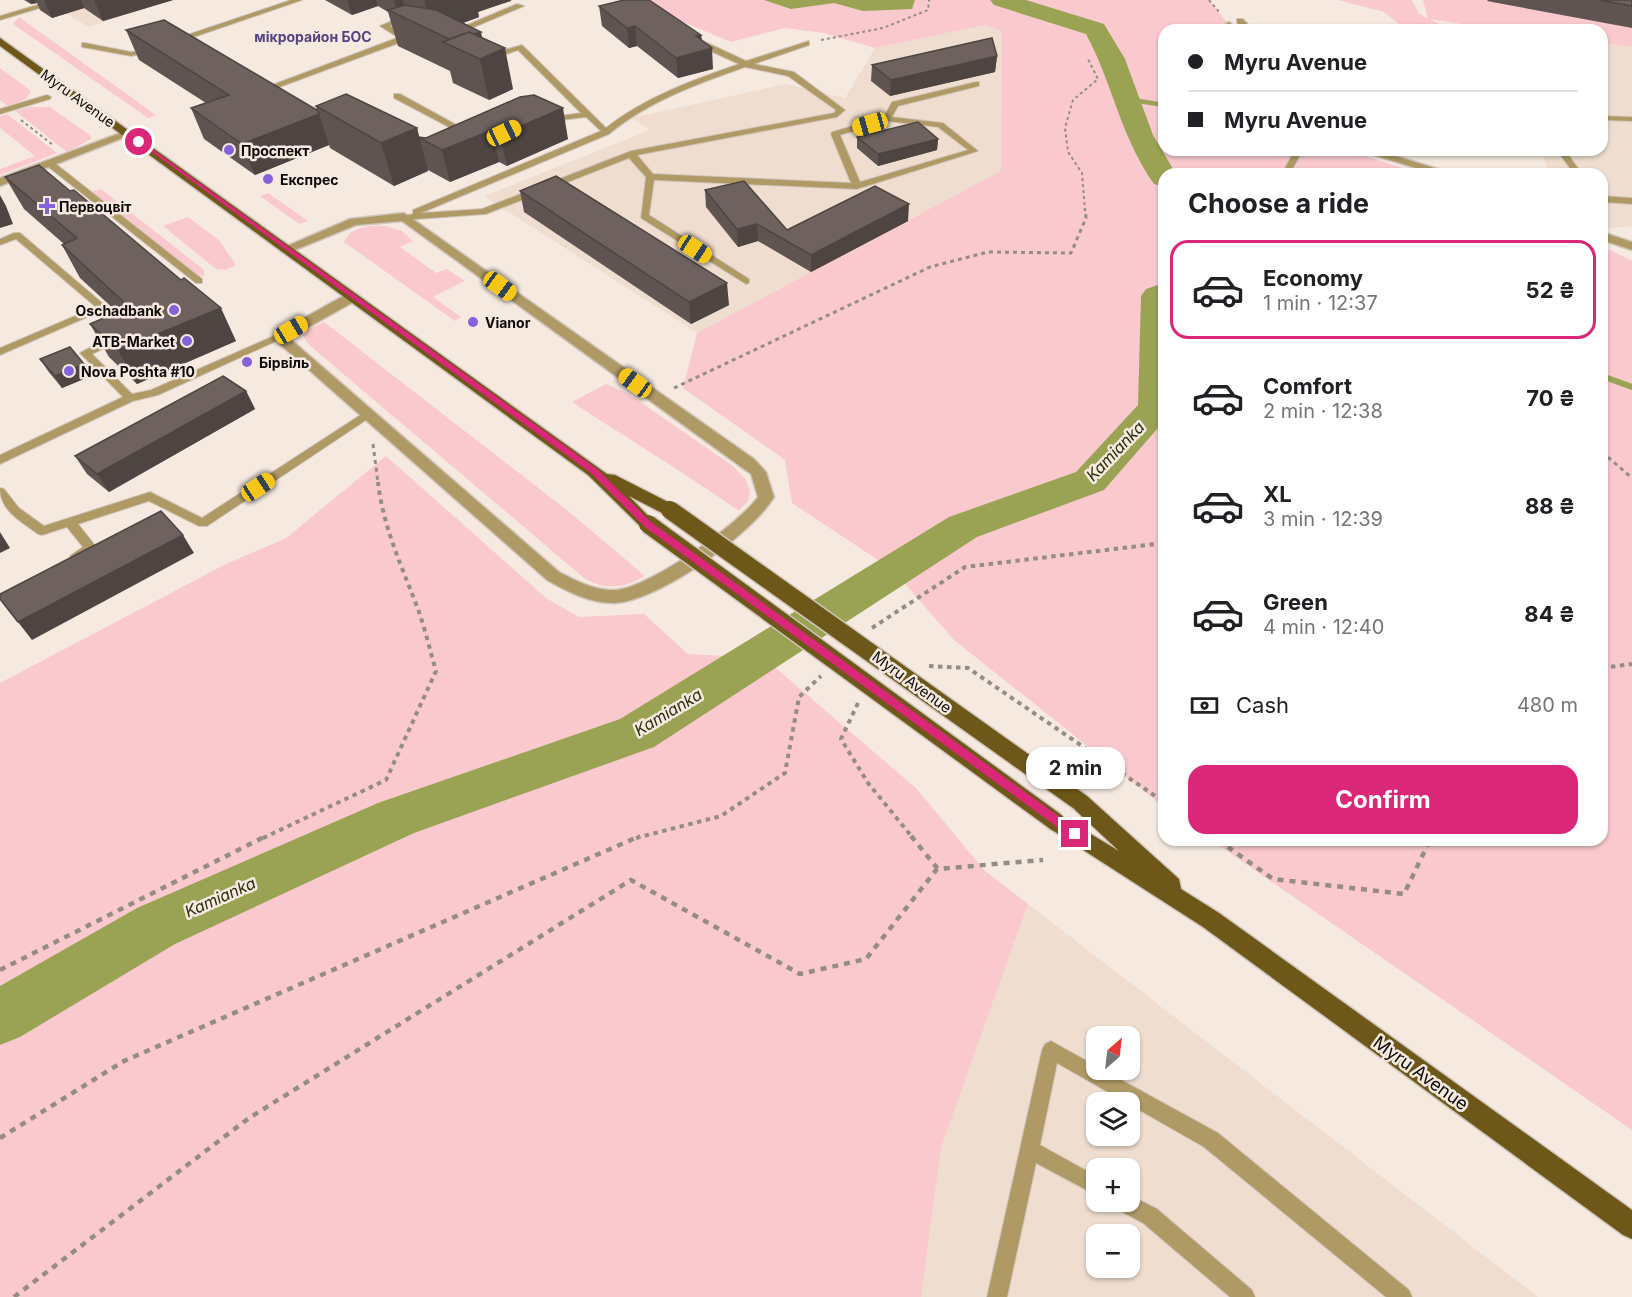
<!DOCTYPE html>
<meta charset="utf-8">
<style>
:root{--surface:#fff;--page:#f2f2f2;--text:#202124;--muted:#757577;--line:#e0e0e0;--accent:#db2777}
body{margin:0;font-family:Inter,sans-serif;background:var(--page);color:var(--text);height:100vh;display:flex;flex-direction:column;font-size:22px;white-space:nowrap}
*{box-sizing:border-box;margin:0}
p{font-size:20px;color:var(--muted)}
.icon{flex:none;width:33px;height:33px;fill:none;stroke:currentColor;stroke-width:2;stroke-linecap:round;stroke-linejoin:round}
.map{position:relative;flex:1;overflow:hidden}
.details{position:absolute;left:1158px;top:168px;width:450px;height:678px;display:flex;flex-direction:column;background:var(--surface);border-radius:18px;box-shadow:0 2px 4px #0004}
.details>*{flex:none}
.guide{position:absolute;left:1158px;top:24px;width:450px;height:132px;border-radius:18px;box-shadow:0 2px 4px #0004;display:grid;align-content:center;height:132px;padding:0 30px;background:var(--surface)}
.needle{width:39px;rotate:28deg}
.tools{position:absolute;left:1086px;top:1026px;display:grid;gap:12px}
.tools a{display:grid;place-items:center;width:54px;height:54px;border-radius:12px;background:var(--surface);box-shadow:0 2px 4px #0004;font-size:30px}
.end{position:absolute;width:27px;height:27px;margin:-14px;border:8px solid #db2777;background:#fff;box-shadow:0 0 0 3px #fff}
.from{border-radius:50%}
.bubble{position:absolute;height:42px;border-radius:18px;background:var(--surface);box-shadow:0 2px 4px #0004;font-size:20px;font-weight:700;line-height:42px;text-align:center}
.car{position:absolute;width:18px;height:36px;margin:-18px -9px;border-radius:8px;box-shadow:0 0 4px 2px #0007;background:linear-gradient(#f5c518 24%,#345 0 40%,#f5c518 0 76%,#345 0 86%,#f5c518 0)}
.guide b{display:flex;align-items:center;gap:21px;height:57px;font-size:22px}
.guide b+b{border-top:2px solid var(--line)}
.guide i{width:15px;height:15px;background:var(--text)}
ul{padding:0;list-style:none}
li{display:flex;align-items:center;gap:18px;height:99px;margin:0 12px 9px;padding:0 18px;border:3px solid transparent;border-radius:18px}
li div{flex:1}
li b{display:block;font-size:22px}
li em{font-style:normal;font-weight:700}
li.on{border-color:var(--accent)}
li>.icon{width:54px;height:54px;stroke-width:1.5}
h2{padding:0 30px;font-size:27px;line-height:72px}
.pay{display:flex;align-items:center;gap:15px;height:66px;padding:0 30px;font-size:22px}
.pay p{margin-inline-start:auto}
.button{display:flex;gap:12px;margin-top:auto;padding:12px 30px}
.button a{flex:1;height:69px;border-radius:18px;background:var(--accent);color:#fff;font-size:24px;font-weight:700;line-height:69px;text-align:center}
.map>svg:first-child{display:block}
</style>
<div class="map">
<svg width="1632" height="1297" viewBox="0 0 1632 1297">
<rect width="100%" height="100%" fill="#f6eae0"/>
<path fill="#efdecf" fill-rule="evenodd" d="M45,0h128l-85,27z
M985,25l17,6v140l-305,162 -213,-137 166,-66 -19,-12 154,-34 60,14 30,-50z
M1602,43l30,4v179l-20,2 -10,-3v-51h-53l-8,-24h61z
M1028,904l510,393h-617l20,-149zM1096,1036h34v34h-34zM1096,1102h34v34h-34zM1096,1168h34v34h-34zM1096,1234h34v34h-34z"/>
<path fill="#f9c9ce" d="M643,0h566l24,30h-69v120h182l76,24h-258v633l-210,-167 -61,-70 -101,-67 -7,-43 -102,-72 14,-55 304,-162 1,-140 -17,-6 -110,23 -51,-15 -39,-5 -54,14 -81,-34z
M1338,0h74l7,14 33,16h-46l-22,-18z
M1423,0h209v47l-30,-4v-13h-97l-77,-11z
M19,17l137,98 -8,3 -135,-94z
M0,68l31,23 -5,8 -17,8 -9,-7z
M29,107h21l41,29v3l-24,13 -52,-41z
M7,114l50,39 -57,22v-6l35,-13 -35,-28v-12z
M101,189l103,81v6l-7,-1 -106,-83z
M268,193l40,28 -9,3 -39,-28z
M188,217l32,24 16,24 -11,5 -9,-1 -53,-43z
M386,226l16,5 11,10 -13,6 36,26 11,-4 18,12 -32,16 28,20 -6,4 -111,-79c7,-16 27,-17 42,-16z
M1602,246l30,15v869l-421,-290h391z
M324,322l244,189 77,65c-20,12 -40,15 -61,2l-276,-234 -5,-9 1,-4z
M606,384l21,9 106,73 13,14 4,11 -2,10 -9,10c-54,-38 -111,-72 -167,-109z
M386,456l160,142 33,19 65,-3 44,40 76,4 152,130 68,82 44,34 -87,244 -20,149h-921v-614l224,-118 62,-27z"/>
<path fill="#9aa354" d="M764,0h151l-3,9 -49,2 -29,-8 -43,6z"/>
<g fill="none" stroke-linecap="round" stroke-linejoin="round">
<path stroke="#9aa354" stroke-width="4.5" d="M1126,99l38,6"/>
<path stroke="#9aa354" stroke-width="6" d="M1602,376l30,11"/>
<path fill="#9aa354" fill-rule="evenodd" d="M990,0h36l78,24 21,35 28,76 23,39h-12v13l-10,-3c-34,-48 -41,-100 -68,-150l-92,-29z
M1164,283v138l-60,69 -127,47 -323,210 -240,86 -239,111 -155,93 -20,8v-59l137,-78 241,-105 242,-84 329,-202 127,-45 62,-67 3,-109 5,-7z"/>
<defs>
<path id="lane" d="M54,0h12l-66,20v-4z
M291,0h11l-117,40 4,3 -1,2h-6l-7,-6z
M517,4l7,2 -69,29 -7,-2z
M406,15l7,2 -23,9 9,5 16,2v4l-149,55 -7,-2 143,-54 -8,-1 -14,-9z
M1237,19h6l10,11h-8l-8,-7z
M695,40h6l45,21 63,-20v4l-55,19 40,8 51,38 -8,7 -200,38 16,19 198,9 -20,-49 1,-2 52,-15 8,-15 84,-20h3v4l-81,20 -6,11 51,6 35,28 -121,38 -203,-9 -5,35 100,64v4l-3,1 -105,-66 5,-41 -17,-19 -143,56 -82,6 -5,-3 14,-3v-4l188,-79 -15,-14 -41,5v-4l36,-5 -63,-63 -14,5 -16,-6v-4l16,5 18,-5 84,83c39,-31 87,-48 133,-64l-44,-20zM745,67l43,9 48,34 -2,3 -203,38 -149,58 -61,4 188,-79c40,-33 88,-50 136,-67zM887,121l51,6 30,23 -108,32 -20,-47z
M85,43l46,9 22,-3 4,2 -26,5 -49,-9v-4z
M394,94h6l73,40 -7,2 -72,-38z
M47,95l4,2 -1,2 -50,15v-5z
M1602,116l30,1v4l-30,-1z
M1295,150h8l-10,18v6h-8v-6z
M1557,150h8l17,24h-8z
M46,161h6l150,118v4h-6l-150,-118z
M1602,196l30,2v6l-30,-2z
M14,233h6l88,75 -108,47v-7l96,-41 -80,-68 -16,6v-6z
M110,334l7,4v4l-25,12 40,40 19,-4 125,-55 4,-1 5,3 -127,58 -25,6 -133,63v-9l123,-58 -43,-44 26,-14v-4z
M368,410l4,2v4l-165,110h-8l-50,-25 -71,23 19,24 -2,3 -19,9 -6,-4 13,-9 -16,-20 -25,8 -4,-1c-17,-13 -38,-23 -38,-46l4,1 15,19 25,18 106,-34 52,26z
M1051,1041l45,25v4h7l115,63 191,157 3,7h-26l-182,-150 -147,-84 -17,82 56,31v19l-60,-32 -29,134h-20l55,-247 3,-6z
M1130,1195l27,14 95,81 3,7h-25l-87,-74 -26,-14 -2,-7h15z"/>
<path id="street" d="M1229,22l9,8h-10l-4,-5z
M123,132l10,2 -133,52v-8z
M1358,150h18l78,24h-19z
M404,213l350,246 12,13 8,25c-22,37 -114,103 -158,106 -25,1 -48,-11 -69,-23l-272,-240v-6l72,-40h10v6l-68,38 270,234c18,9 35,19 57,18 33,-2 123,-66 142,-93l-7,-23 -349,-253 -46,4 -66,27h-8l-2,-3 70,-30z
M1602,232l30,10v8l-30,-10z"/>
<path id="primary" d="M0,38l607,436 8,1 61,31 2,4 -2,4h-12l-35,-18 27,28 -8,6 -6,-2 -54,-53 -588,-429z
M1080,793l7,3 92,83 2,10 38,24 413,297v29l-9,-4 -420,-308 -154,-99 -3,-6 3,-6 7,-3 63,38 -46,-43 -3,-6 3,-6z"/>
</defs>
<use href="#lane" stroke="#d1c6bd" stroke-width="2"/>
<use href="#street" stroke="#d1c6bd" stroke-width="3"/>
<use href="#primary" stroke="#d1c6bd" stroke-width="3"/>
<path stroke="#958c86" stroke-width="2" stroke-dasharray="3 3" stroke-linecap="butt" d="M1209,0l11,13
M821,40l62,-12 45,-18 1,-10
M21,120l32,25
M1085,211l-3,-38 -14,-21 -3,-24 8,-28 25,-21 -10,-20"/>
<path stroke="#958c86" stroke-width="3" stroke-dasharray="4 4" stroke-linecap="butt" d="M674,388l256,-121 58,-15 83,1 15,-35 -1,-9
M373,444l5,39
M1602,452l30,26"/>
<path stroke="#958c86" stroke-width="4" stroke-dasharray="4.5 4.5" stroke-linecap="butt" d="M872,628l93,-61 199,-24
M929,666l39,2 196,134
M1602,668l30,-4
M858,703l-17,36 27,44 45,55
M263,838l123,-58 50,-109c-6,-21 -11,-42 -18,-62 -16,-42 -35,-82 -40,-127
M636,838l85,-22 64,-43 14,-76 22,-21"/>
<path stroke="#958c86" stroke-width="4.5" stroke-dasharray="6 6" stroke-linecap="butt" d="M911,836l27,33
M1218,840l55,39 131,15 26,-54
M0,970l266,-134
M0,1138l124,-77 516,-225
M14,1297l235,-179 382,-238 169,94 66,-15 71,-90 106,-9"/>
<use href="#lane" fill="#af9a66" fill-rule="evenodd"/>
<use href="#street" fill="#af9a66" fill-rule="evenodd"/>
<use href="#primary" fill="#6e5819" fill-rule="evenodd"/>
<defs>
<path id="primary-bridge" d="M670,510l410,292
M648,524l408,298"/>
</defs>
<use href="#primary-bridge" stroke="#d1c6bd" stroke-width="21" stroke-linecap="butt"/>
<use href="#primary-bridge" stroke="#6e5819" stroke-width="18"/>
</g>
<path fill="#5f5451" d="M24,0h149l-70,21 -19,-13 -32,10 -12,-8 -3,-7 -6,1z
M325,0h186l-33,12 1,5 -16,6 19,14 31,52 -24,11 -36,-17 -3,-12 -52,-25 -10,-34 -10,-6 -26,9z
M1488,0h144v28l-145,-27z
M599,6l102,29 1,6 11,28 -35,9 -41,-32 -8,2 -27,-22z
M126,30l191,80 -1,-4 101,22 2,9 7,1 94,-41 48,42 -61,27 -8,-4 -49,20 -22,-12v1l-34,15 -64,-38 -1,-3 -74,30 -51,-36 -13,-31 15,-5 -67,-43z
M997,56l-2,16 -105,24 -19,-15 1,-16z
M857,137l81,2 -1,11 -59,16 -21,-18z
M5,177l231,164 -99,43 -28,-27 -19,-33 27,-12 -37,-34 -18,-33 2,-1 -40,-35z
M705,190l82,40 121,-9 -97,51 -53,-31 -20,6 -32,-40z
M520,191l209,114 -38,19 -167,-112z
M40,359l51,17 -29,12 -14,-17z
M246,391l9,18 -146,83 -22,-18 -12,-18z"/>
<path fill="#4e4542" d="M29,0h6l2,3 -6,1z
M44,0h37l3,8 -32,10z
M94,0h79l-70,21z
M347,0h29l2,6 -26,9z
M394,0h9l3,14 -8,1z
M424,0h87v1l-33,11 1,5 -43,16 -4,-2z
M635,26l2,20 -8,2 -2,-20z
M481,32l5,24 19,-8 8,41 -24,11 -9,-41 -26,-18z
M701,35l2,16 9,-3 1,21 -35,9 -2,-20 20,-22z
M997,56l-2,16 -105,24 1,-16z
M563,108l5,31 -61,27 -7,-31z
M319,114l10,31 -74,30 -13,-31z
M417,128l11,43 -34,15 -13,-43z
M492,130l7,32 -49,20 -8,-32z
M938,139l-1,11 -59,16v-12z
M0,195l6,11 7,18 -13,4z
M909,204l-1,17 -97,51v-17z
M757,224l1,17 -20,6 -1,-18z
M727,283l2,22 -38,19 -2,-22z
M221,308l15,33 -99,43 -19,-34z
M84,364l7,12 -29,12 -7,-12z
M246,391l9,18 -146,83 -12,-18z
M0,532l10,16 -10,5z
M183,535l11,18 -162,87 -14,-18z"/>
<path fill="#6f625e" stroke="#4e4542" stroke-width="1.5" d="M624,0h25l52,35 -5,1 16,12 -36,10 -41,-32 -8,2 -28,-22z
M1599,0h33v6z
M405,5l31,5 45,22 -7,2 -5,-2 -20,7 -61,-29z
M164,20l153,90 2,4 -77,30 -51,-36 38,-13 -103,-65z
M469,32l36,16 -25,11 -37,-17z
M992,38l5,18 -106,24 -19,-15z
M346,94l71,34 -36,15 -65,-37z
M534,95l29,13 -63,27 -8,-5 -50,20 -24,-13 8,1 94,-41z
M918,122l20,17 -60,15 -21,-17z
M39,165l31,26 4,-1 107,90 3,-2 37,30 -103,42 -28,-26 39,-17 -67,-62 15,-7 -72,-61z
M556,176l171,107 -38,19 -169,-111z
M744,181l43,49 88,-44 34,18 -98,51 -54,-31 -20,5 -32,-39z
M70,347l14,17 -29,12 -15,-17z
M223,376l23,15 -149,83 -22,-18z
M161,511l22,24 -165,87 -18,-23v-5z"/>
<path fill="#db2777" d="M137,141h4l456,328 54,53 428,309v6h-8l-426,-310 -54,-54z"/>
<g fill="#8561dc" stroke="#f6eae0" stroke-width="2">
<circle cx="229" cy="150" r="6"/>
<circle cx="268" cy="179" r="6"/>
<path d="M44 197h6v6h6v6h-6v6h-6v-6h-6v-6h6z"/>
<circle cx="174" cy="310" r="6"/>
<circle cx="473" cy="322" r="6"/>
<circle cx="187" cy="341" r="6"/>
<circle cx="247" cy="362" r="6"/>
<circle cx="69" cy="371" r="6"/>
</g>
<g text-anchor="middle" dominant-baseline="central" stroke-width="5" stroke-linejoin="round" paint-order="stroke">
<g font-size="14" font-weight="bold" fill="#534381" stroke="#f6eae0">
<text x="313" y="36">мікрорайон БОС</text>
</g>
<g font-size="14" fill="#0e0a08" stroke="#f6eae0">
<text transform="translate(78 98) rotate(36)">Myru Avenue</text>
</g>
<g font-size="14" font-weight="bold" fill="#0e0a08" stroke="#f6eae0" text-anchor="start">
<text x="241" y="150">Проспект</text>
<text x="280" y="179">Експрес</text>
<text x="59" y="206">Первоцвіт</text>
<text x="162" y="310" text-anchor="end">Oschadbank</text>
<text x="485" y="322">Vianor</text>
<text x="175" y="341" text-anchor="end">ATB-Market</text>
<text x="259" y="362">Бірвіль</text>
<text x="81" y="371">Nova Poshta #10</text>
</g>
<g font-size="15" fill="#0e0a08" stroke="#f6eae0">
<text transform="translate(912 682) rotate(36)">Myru Avenue</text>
</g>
<g font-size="16" font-style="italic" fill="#2a2e0b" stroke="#f6eae0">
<text transform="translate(1115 451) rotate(-46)">Kamianka</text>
<text transform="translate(668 712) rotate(-31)">Kamianka</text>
<text transform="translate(220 897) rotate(-24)">Kamianka</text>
</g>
<g font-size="18" fill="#0e0a08" stroke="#f6eae0">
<text transform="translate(1421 1073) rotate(36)">Myru Avenue</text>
</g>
</g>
</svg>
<div class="tools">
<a><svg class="needle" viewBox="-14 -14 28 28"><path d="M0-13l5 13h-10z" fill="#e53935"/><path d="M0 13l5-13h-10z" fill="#757577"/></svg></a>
<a><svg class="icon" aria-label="layers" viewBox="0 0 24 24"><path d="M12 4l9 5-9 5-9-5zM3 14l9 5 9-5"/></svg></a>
<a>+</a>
<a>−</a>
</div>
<i class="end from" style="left:139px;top:142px"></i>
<i class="end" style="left:1075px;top:834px"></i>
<div class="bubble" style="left:1026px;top:747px;width:99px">2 min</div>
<i class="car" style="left:870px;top:124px;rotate:254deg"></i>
<i class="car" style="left:504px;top:133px;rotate:65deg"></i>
<i class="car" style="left:695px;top:249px;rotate:123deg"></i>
<i class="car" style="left:500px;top:286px;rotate:126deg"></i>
<i class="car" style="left:291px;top:330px;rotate:59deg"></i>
<i class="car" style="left:635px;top:383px;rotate:306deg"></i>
<i class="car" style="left:258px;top:487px;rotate:57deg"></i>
<div class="guide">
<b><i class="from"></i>Myru Avenue</b>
<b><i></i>Myru Avenue</b>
</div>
<section class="details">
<h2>Choose a ride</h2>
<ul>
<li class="on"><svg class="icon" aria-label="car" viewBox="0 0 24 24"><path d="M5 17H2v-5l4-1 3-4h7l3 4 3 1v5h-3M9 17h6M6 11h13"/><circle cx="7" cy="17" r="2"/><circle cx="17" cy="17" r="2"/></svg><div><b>Economy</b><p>1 min · 12:37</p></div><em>52 ₴</em></li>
<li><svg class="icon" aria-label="car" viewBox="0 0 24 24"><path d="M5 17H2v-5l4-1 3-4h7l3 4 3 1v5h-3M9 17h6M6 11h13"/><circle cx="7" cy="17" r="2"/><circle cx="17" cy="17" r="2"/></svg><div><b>Comfort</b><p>2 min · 12:38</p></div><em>70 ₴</em></li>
<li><svg class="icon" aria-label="car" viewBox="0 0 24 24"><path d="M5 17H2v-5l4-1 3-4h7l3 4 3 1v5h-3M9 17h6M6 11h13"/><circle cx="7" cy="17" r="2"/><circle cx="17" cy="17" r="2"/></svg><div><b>XL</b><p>3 min · 12:39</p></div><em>88 ₴</em></li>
<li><svg class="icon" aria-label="car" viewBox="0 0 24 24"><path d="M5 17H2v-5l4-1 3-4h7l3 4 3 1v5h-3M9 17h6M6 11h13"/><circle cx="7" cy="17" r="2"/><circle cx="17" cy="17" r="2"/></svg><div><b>Green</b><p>4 min · 12:40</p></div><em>84 ₴</em></li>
</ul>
<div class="pay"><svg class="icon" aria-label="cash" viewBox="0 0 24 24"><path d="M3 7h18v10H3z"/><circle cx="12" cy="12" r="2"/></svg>Cash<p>480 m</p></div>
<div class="button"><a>Confirm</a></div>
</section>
</div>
